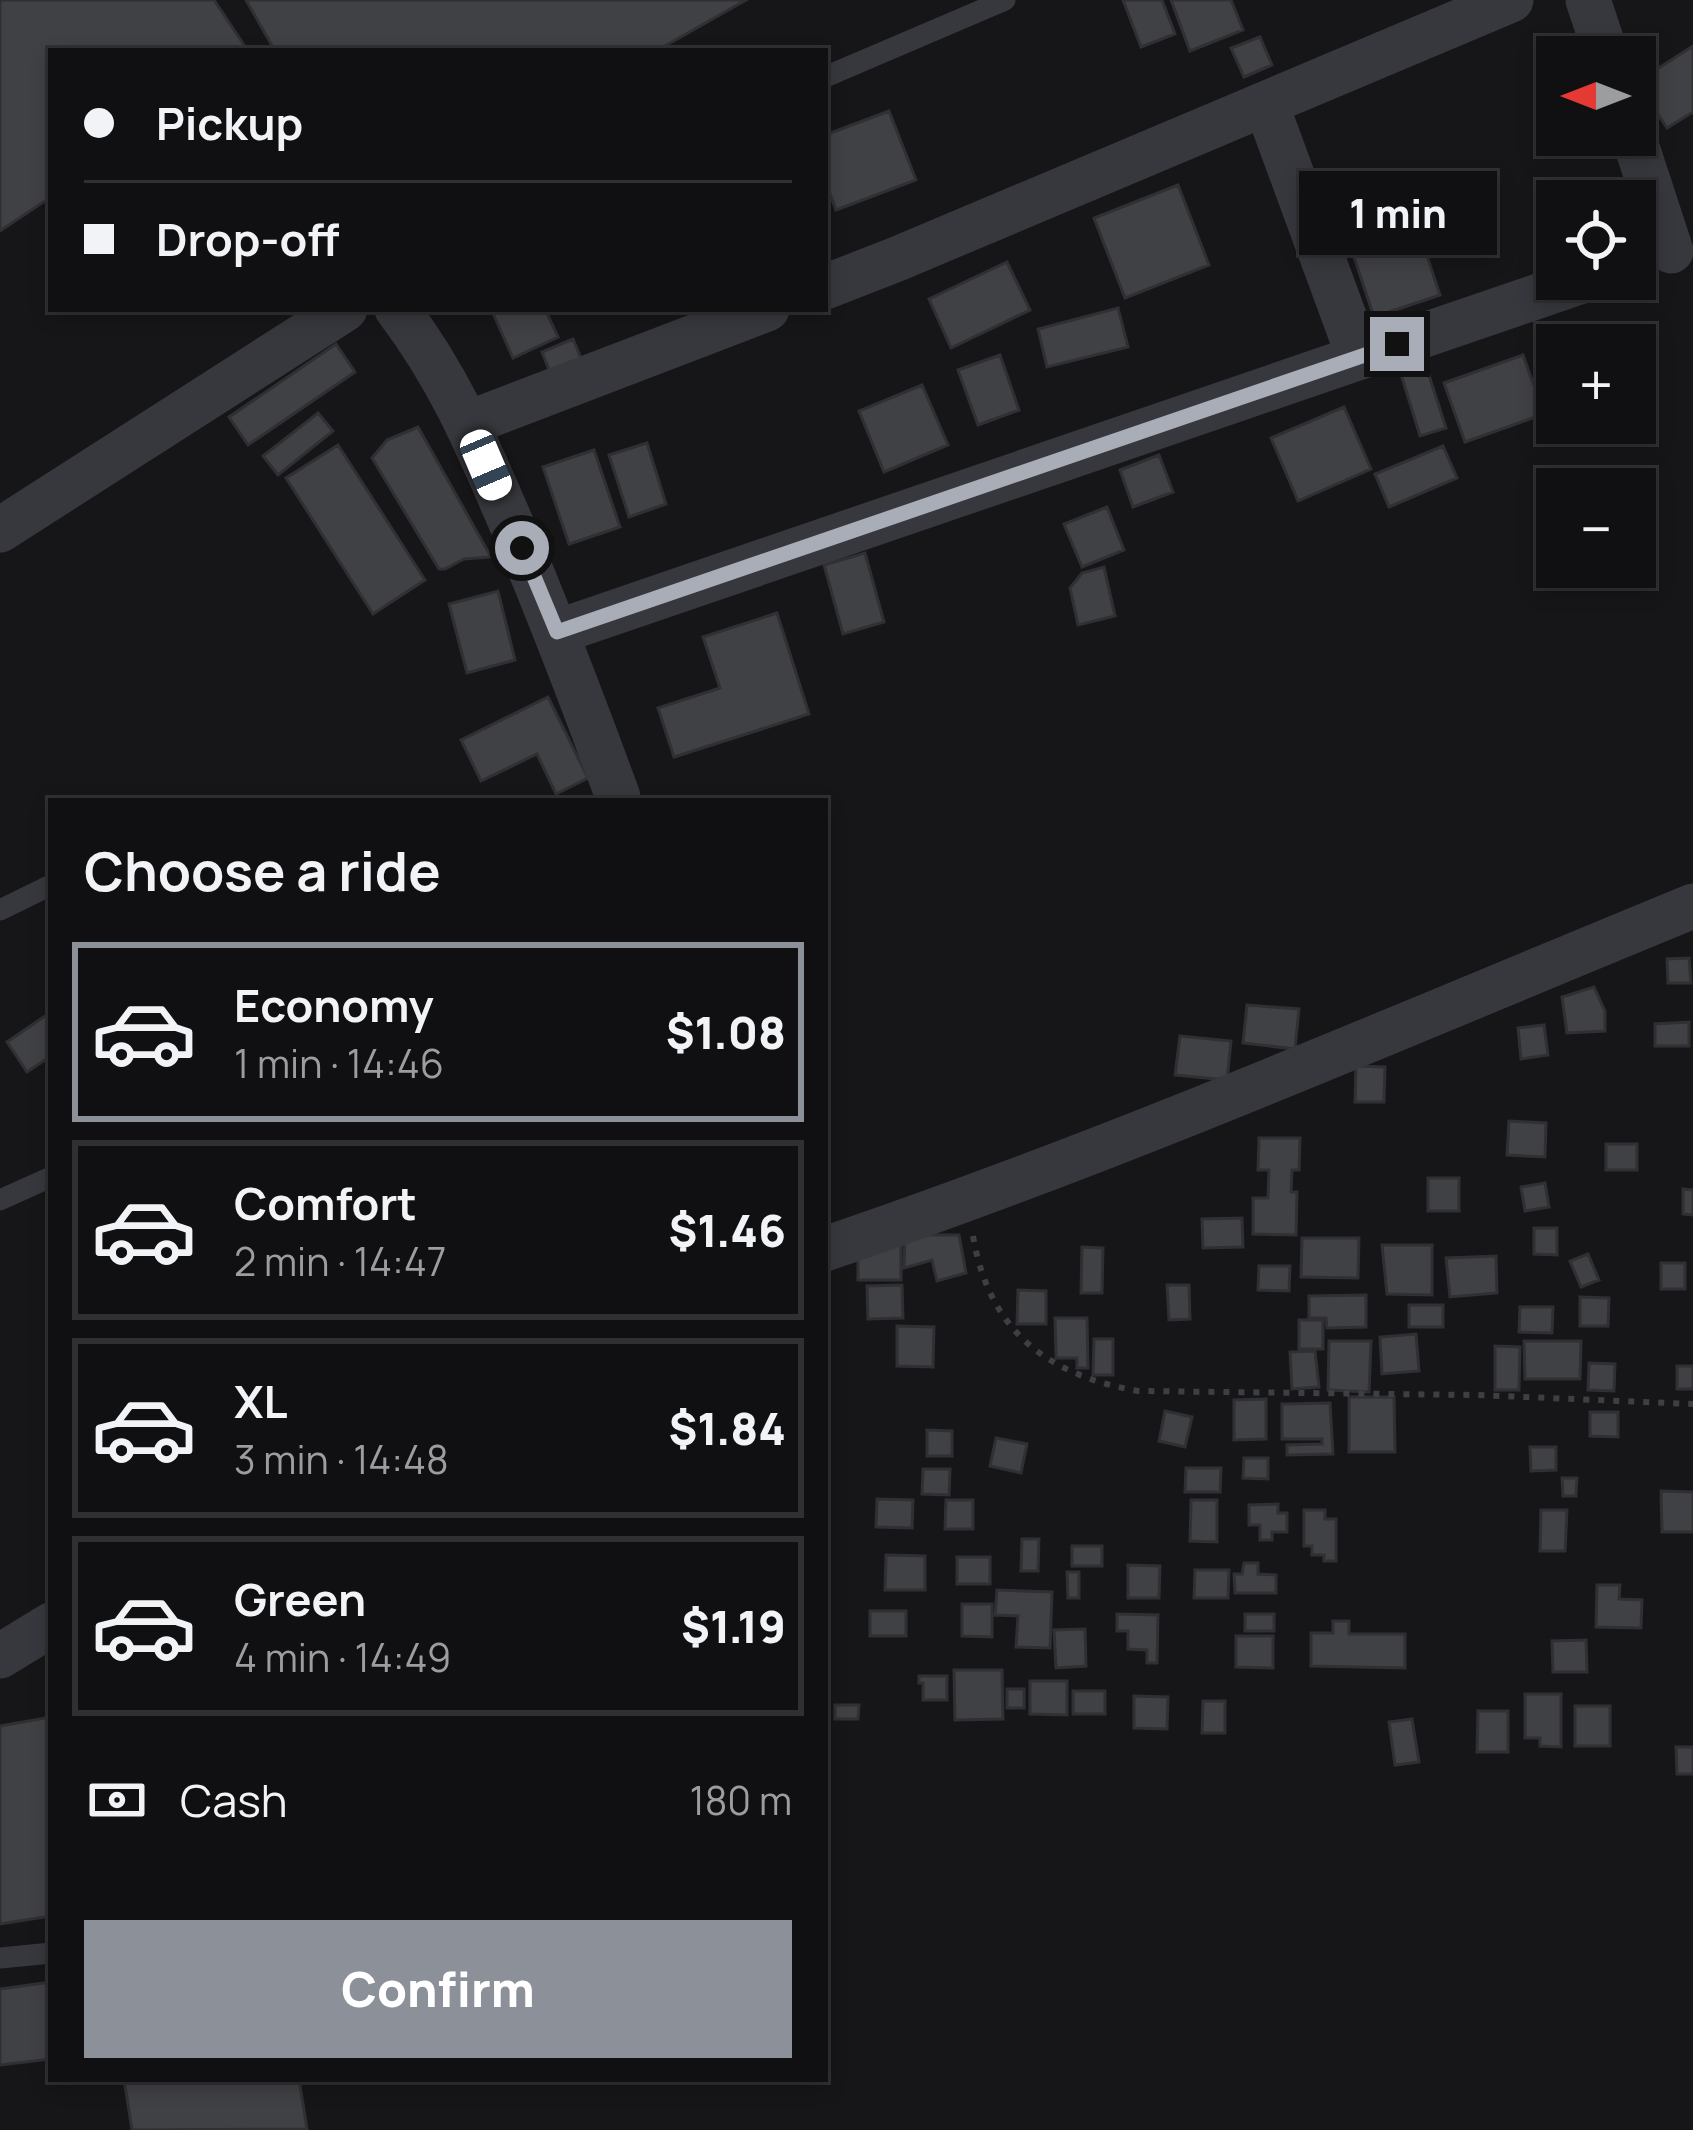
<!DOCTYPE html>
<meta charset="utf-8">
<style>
:root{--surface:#101012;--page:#1e1e20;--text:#f1f3f6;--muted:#9c9d9f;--line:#303032;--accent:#8c9099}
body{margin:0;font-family:Manrope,sans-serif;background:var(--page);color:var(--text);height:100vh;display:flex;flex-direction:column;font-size:45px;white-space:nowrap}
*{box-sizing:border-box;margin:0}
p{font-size:39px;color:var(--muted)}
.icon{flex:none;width:66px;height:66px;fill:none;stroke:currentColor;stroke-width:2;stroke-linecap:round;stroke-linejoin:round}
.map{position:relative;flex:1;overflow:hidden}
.panel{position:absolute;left:48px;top:798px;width:780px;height:1284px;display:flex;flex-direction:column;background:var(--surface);border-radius:0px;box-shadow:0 6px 18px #0003,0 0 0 3px var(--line)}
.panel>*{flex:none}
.guide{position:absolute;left:48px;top:48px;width:780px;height:264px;border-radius:0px;box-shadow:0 6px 18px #0003,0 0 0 3px var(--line);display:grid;align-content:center;height:264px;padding:0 36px;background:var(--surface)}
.needle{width:78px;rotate:270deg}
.fabs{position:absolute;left:1536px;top:36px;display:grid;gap:24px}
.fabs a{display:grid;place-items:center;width:120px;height:120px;border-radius:0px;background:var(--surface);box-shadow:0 6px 18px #0003,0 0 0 3px var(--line);font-size:60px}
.end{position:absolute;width:54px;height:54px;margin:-27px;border:15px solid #a8adb8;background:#111;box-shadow:0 0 0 6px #111}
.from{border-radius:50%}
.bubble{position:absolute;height:84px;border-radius:0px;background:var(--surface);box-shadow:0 6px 18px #0003,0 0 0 3px var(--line);font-size:39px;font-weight:800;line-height:84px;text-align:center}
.car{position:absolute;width:36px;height:72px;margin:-36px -18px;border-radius:15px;box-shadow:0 0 9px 3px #0007;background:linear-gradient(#fff 24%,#345 0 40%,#fff 0 76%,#345 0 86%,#fff 0)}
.guide b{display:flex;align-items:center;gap:42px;height:114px;font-size:45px}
.guide b+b{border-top:3px solid var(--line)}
.guide i{width:30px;height:30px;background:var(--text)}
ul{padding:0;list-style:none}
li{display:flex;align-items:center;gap:36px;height:180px;margin:0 24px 18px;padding:0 12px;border:6px solid var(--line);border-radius:0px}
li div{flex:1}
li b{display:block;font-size:45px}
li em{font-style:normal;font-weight:800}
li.current{border-color:var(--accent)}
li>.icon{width:108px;height:108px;stroke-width:1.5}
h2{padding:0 36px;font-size:54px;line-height:144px}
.pay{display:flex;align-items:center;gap:30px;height:132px;padding:0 36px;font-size:45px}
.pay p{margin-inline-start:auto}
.primary-button{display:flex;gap:24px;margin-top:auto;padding:24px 36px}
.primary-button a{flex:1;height:138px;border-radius:0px;background:var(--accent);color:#fff;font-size:48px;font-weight:800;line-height:138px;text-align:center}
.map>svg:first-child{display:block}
</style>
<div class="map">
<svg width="1693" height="2130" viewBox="0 0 1693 2130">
<rect width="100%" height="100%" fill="#161618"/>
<path fill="#404145" stroke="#303034" stroke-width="3" d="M0,0h214l34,51h-197v146l-51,34z
M246,0h500l-90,51h-381z
M1123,0h39l13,34 -34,13z
M1171,0h60l12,30 -53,21z
M1260,37l12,28 -28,12 -13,-29z
M1693,46v66l-26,16 -30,-46z
M889,111l27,69 -80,30 -11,-30v-45z
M1178,185l31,80 -84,33 -31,-80z
M1420,235l20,60 -66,22 -20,-60z
M1007,262l23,48 -79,38 -22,-49z
M1118,308l10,39 -81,20 -9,-38z
M491,309h54l13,28 -45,21z
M573,339l12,29 -32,12 -11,-28z
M336,344l19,28 -107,73 -19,-28z
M1000,355l19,55 -41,15 -20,-55z
M1523,355l21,59 -79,28 -21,-59z
M1425,363l21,65 -26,8 -20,-65z
M922,385l26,60 -64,27 -25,-61z
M1344,407l27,62 -73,32 -27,-63z
M318,413l15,18 -55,44 -15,-19z
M418,427l73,130 -27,2 -19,10h-6l-67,-111 15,-18z
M647,443l19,61 -37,13 -20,-62z
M338,445l87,135 -52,34 -87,-136z
M1443,446l14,32 -68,29 -14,-33z
M594,450l26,77 -51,17 -26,-77z
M1159,455l14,37 -40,15 -13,-37z
M1107,507l17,43 -42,17 -18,-43z
M865,553l19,69 -41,12 -19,-69z
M1104,567l11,49 -37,9 -8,-37 12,-15z
M498,591l17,69 -48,13 -18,-69z
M777,613l32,101 -135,43 -16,-49 62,-20 -17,-51z
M548,697l40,81 -32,16 -19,-40 -56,27 -20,-41z
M1689,958l2,25h-23l-1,-24z
M1594,987l11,24v20l-38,2 -5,-36z
M1247,1005l52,4 -4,40 -52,-6z
M51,1012v44l-24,16 -20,-30z
M1689,1022v24h-34v-22z
M1544,1025l4,30 -27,4 -3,-31z
M1180,1036l51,5 -4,39 -52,-5z
M1356,1066l29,1 -1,35h-29z
M1509,1121l37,2 -1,34 -38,-2z
M1259,1138h41l-1,32h-7l-1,22h6l-1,43 -43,-1v-36h15l1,-28h-11z
M1606,1144h31v26h-31z
M1428,1178h31v33h-31z
M1545,1183l4,24 -24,4 -4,-24z
M1683,1189l10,1v25l-10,-1z
M1242,1218l1,29 -40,1 -1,-29z
M1534,1228h23v27l-23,-1z
M905,1235h54l7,38 -29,8 -5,-21 -28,8z
M1302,1238h57l-1,40 -57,-1z
M901,1239v41h-43v-28z
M1382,1245h50v50l-45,-1z
M1082,1247l21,1 -1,45h-21z
M1588,1254l11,26 -18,7 -11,-26z
M1496,1256l1,37 -47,4 -4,-39z
M1661,1263h24v26h-24z
M1259,1266h31l-1,25 -31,-1z
M902,1285l1,33 -35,1 -1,-33z
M1167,1285h22l1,34 -21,1z
M1018,1290l28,1v33h-29z
M1366,1295v32l-39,1 -1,-10h-17v-22z
M1580,1297l29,1 -1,28h-28z
M1409,1305h34v22h-34z
M1520,1307h33l-1,26 -33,-1z
M1055,1318h32l1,50h-11v-10h-21z
M1299,1320h24v29h-24z
M897,1326l37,1 -1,40 -36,-1z
M1416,1334l3,37 -37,3 -2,-37z
M1094,1339h19v36h-20z
M1329,1341h42l-2,51 -41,-2z
M1524,1341h57l-1,38h-55z
M1495,1346l25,1 -1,43h-24z
M1315,1351l4,36 -27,2 -2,-37z
M1589,1363l26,1 -1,27 -26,-1z
M1677,1366h16v23h-16z
M1349,1397h45l1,55h-46z
M1266,1399v40l-32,1v-40z
M1330,1403l3,51 -46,1v-10l35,-1v-5h-40v-35z
M1165,1411l27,6 -7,30 -26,-6z
M1590,1412h28v25l-28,-1z
M927,1430l25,1v25h-25z
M996,1438l31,6 -6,29 -31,-7z
M1530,1447h26v23l-25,1z
M1244,1458h24v21l-25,-1z
M1186,1468h35l-1,24h-35z
M923,1469h27l-1,26 -27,-1z
M1562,1478h15l-1,18h-13z
M1661,1491l32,1v40h-31z
M877,1499l36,1 -1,28 -36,-1z
M946,1500h27v29h-28z
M1191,1500h26v42l-27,-1z
M1278,1504v9h9v19h-15v8h-12v-15h-11v-20z
M1304,1510h21v9h11v42h-12v-6h-12v-9h-8z
M1541,1510h26l-2,41h-25z
M1022,1539h17l-1,32h-17z
M1072,1546h30v20h-30z
M886,1555l39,1v34h-40z
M957,1557h33v27h-33z
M1244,1563h14v11l18,1v18h-41l-1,-19h8z
M1128,1565l32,1 -1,32h-31z
M1195,1570h34l-1,28h-34z
M1067,1572h12v26h-11z
M1597,1585h23l-1,14 23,1 -1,28 -45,-1z
M997,1590l55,2 -2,56 -34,-1 2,-31 -23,-1z
M962,1604h30v33l-30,-1z
M870,1611h36v25h-36z
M1117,1614l41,1 -1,48h-10v-13l-19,-1v-18h-11z
M1245,1614h29v17h-29z
M1333,1621h16v13h56v34l-94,-2v-33h22z
M1085,1629l1,37 -30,2 -2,-38z
M1236,1636h37v32l-37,-1z
M1586,1640l1,32h-34l-1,-31z
M954,1670h48l1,49 -48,1z
M919,1676h28v24h-24v-17h-4z
M1030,1681h37v34l-37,-1z
M1007,1689h17v19h-17z
M1073,1691h32v23h-32z
M1525,1694h36v53l-21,-1v-8h-15z
M1134,1696l34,1 -1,32 -33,-1z
M1203,1701h22v32h-23z
M835,1705h24l-1,14h-23z
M1575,1706h35v40h-35z
M1478,1711h30v41h-31z
M51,1717v199l-51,8v-198z
M1412,1719l7,43 -24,3 -6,-43z
M1676,1747h17v27h-16z
M51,1982v77l-51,6v-76z
M124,2079h175l8,50 -175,1z"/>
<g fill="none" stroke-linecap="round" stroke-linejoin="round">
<path stroke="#3d3f44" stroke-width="6" stroke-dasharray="6 9" stroke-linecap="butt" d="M973,1236c16,95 74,139 165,155l338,4 217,9"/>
<path stroke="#37383d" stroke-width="21" d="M825,77l180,-77
M0,910l51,-25
M0,1200l51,-23
M0,1958l51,-5"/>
<path stroke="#37383d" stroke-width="45" d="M1588,0l19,57
M1266,104l93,253
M1633,135l38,116
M825,287l72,-28 614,-259
M397,309c54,71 82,140 117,221 37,88 71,177 104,267
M469,423l298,-114
M0,530l345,-221
M557,632l1031,-353
M825,1249c295,-100 580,-225 868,-343
M0,1656l51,-31"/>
</g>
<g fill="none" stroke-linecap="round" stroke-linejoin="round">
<path stroke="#a8adb8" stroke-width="15" d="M522,548l35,84 840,-288"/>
</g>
</svg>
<div class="fabs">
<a><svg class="needle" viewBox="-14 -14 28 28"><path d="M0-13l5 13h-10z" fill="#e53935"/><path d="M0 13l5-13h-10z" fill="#9c9d9f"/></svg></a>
<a><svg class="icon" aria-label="locate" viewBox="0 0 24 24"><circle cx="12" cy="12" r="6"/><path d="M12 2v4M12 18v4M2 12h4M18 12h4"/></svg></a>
<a>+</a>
<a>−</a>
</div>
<i class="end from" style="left:522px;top:548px"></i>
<i class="end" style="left:1397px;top:344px"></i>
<div class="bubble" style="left:1299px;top:171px;width:198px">1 min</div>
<i class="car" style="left:486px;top:465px;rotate:157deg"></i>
<div class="guide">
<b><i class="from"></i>Pickup</b>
<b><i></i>Drop-off</b>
</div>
<section class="panel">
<h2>Choose a ride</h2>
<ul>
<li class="current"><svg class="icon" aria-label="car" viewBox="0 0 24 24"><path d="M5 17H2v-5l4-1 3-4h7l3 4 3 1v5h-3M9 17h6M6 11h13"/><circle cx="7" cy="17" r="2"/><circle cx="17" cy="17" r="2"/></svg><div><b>Economy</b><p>1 min · 14:46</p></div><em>$1.08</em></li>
<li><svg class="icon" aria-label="car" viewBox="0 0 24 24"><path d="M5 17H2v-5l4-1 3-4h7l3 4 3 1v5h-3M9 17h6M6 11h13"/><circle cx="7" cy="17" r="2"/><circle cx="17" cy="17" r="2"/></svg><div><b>Comfort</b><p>2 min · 14:47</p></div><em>$1.46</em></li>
<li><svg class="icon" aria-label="car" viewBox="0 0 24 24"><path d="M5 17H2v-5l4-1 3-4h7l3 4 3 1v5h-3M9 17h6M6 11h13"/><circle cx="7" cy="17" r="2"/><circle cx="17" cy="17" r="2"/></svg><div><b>XL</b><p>3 min · 14:48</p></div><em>$1.84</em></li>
<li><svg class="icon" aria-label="car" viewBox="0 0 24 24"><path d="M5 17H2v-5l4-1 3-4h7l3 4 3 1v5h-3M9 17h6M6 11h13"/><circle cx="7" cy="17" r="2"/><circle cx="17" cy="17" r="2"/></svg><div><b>Green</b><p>4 min · 14:49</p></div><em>$1.19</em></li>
</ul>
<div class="pay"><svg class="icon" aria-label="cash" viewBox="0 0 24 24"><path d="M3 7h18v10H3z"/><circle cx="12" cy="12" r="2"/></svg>Cash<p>180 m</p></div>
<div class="primary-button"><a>Confirm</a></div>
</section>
</div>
